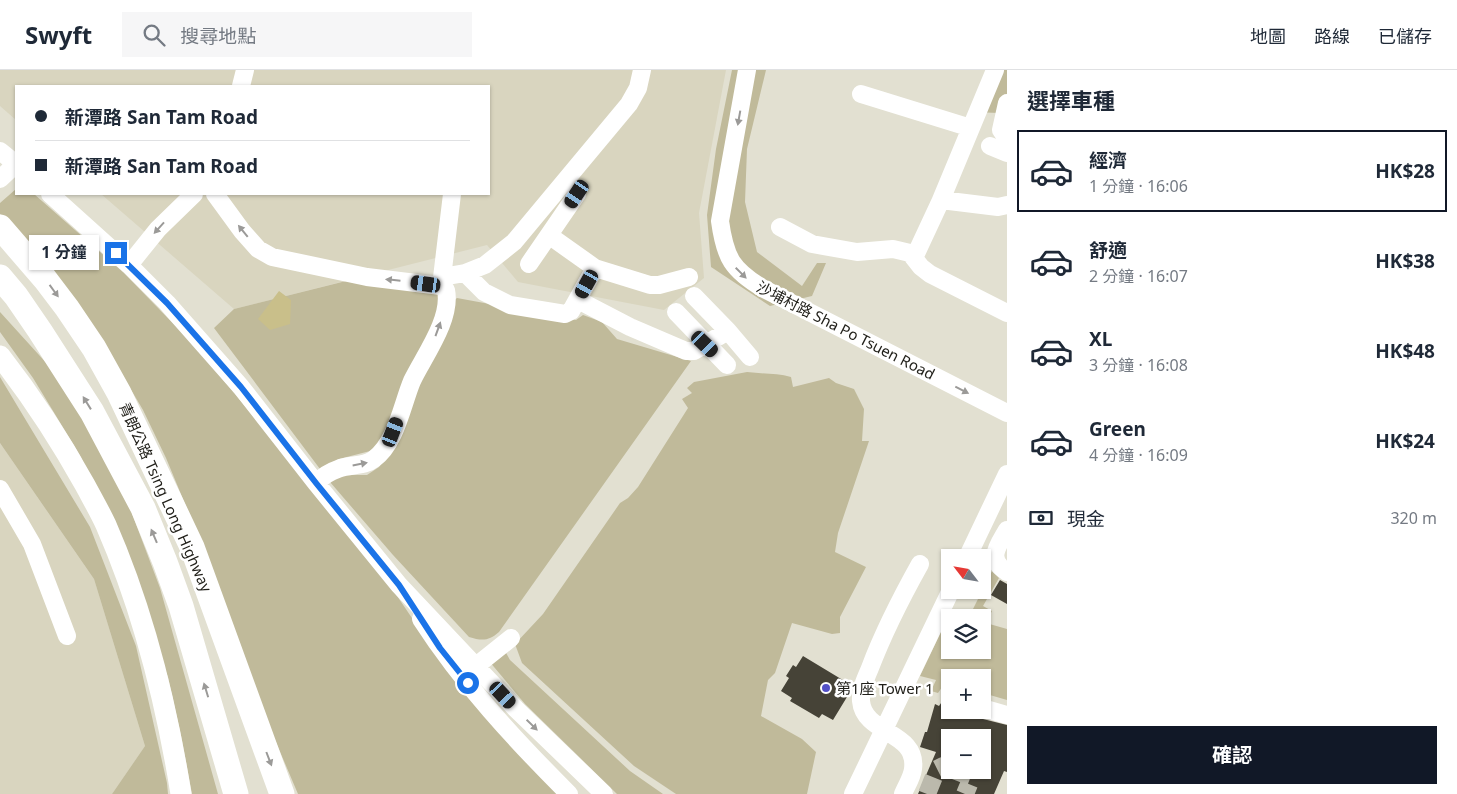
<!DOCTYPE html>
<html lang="zh-TW">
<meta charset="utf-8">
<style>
:root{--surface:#fff;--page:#f6f6f7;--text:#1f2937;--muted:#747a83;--line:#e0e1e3;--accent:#111827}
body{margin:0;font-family:"Noto Sans","Noto Sans TC",sans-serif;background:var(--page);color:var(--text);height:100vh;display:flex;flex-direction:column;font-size:19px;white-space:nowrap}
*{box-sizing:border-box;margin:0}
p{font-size:16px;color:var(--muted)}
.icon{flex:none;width:28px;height:28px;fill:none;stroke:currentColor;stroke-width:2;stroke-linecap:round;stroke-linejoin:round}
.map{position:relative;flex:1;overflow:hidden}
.drawer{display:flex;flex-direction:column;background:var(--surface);width:450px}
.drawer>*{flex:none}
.top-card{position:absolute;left:15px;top:15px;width:475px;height:110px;border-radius:0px;box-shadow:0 1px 4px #0004;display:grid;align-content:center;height:110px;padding:0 20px;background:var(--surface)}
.needle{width:32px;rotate:301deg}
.fabs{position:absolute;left:941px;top:479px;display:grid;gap:10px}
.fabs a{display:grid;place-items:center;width:50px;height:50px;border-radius:0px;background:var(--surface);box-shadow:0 1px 4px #0004;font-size:25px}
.end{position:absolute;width:22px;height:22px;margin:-11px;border:6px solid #1a73e8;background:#fff;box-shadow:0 0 0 2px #fff}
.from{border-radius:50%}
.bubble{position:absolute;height:35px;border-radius:0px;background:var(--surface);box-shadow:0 1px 4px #0004;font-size:16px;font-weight:700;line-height:35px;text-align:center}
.car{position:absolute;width:15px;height:30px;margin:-15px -8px;border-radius:6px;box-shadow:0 0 4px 1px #0007;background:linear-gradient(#222 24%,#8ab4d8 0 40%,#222 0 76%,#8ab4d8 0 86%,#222 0)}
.top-card b{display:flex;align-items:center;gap:18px;height:48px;font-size:19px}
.top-card b+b{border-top:1px solid var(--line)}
.top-card i{width:12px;height:12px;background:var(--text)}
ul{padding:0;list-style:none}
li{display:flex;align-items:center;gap:15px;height:82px;margin:0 10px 8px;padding:0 10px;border:2px solid transparent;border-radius:0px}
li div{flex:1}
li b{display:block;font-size:19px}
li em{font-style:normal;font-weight:700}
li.current{border-color:var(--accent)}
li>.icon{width:45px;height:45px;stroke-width:1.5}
h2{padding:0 20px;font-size:22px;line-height:60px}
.pay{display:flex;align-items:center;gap:12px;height:55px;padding:0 20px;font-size:19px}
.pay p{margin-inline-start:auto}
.button{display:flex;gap:10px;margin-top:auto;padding:10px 20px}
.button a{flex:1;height:58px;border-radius:0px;background:var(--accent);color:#fff;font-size:20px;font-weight:700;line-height:58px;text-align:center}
header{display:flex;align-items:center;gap:30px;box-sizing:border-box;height:70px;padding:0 25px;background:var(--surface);border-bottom:1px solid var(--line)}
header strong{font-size:24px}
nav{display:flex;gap:28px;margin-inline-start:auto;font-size:18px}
.search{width:350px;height:45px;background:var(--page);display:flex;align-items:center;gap:12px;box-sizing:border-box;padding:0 18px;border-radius:0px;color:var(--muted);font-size:19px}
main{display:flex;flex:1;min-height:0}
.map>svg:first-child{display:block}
</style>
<header>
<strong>Swyft</strong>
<div class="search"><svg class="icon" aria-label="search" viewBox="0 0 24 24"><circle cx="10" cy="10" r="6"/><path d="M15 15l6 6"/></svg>搜尋地點</div>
<nav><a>地圖</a><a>路線</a><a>已儲存</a></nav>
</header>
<main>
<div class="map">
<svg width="1007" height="724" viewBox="0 0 1007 724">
<rect width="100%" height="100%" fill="#e2e0d1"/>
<path fill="#d9d5bf" d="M0,0h726l-27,143 5,65 -40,32 -146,-28 -31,-37 -253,64 -133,-115h388v-108h-473v34l-16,-14z
M0,373l94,136 51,167 -33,48h-112z"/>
<path fill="#c0ba9a" d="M732,0h34l-19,79 -2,53 12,50 45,34 15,-23h9l-14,33 -42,10 -59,-39 -4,-52 9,-66z
M992,0h15v28l-8,15 -26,-1z
M16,119v5h18l90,79 71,73 59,71 139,173 42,62 126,142h-263l-37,-87 -61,-167 -34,-82 -23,-48 -23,-39 -94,-129 -26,-28v-11z
M354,209l82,13 6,10 -55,134 -13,14 -35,9 -19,10 -106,-141 20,-19z
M457,228l119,22 7,-5 19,7 15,17 74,22 -192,271c-10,9 -17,9 -30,5l-76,-82 -63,-73 10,-7h27l12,-8 11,-17 61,-147z
M0,242l49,54 56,87 20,42 35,93 58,206h-26l-10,-54 -14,-63 -87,-220 -48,-79 -33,-46z
M747,302c15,2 30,1 44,5l2,10 36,-9 7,5 18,6 10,20 -2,32h7l-31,92 -3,19 31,15 -26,50v16l-8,1 -40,-11 -17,50 -7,7 -7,36 41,23 14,13 -9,42h-131l-42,-28 -112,-103 -7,-19 28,-30 77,-111 8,-5 10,-11 50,-79 -6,-9 10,-6 -5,-5 7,-6z
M0,307l90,150 46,119 31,137 1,11h-56l33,-48 -51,-167 -94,-136z
M992,501l7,7 -16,28 9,5 -6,12 21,6v71l-24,-7 -1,-15h-32v6l-5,-1 -7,10 -7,-2 5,-11 -16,-4 30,-63 15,4 -15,1v32h32v-32l-13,-1z
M505,581l5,9 120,111 33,23h-46l-92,-90 -36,-43z"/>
<path fill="#c9bf8a" d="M279,221l12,9 -1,24 -20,6 -12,-11z"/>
<path fill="#464337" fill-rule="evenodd" d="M1000,510l7,4v20l-16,-9z
M803,586l48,29 -7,10 3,2 -14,23 -11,-6 -3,4 -29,-17 2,-3 -11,-7 8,-13 -3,-2 7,-11 3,2z
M950,620v20h22l2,5 5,3 28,7v47l-3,-1 -10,23h-76l18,-42 -16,-5 5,-15h2l8,-28 4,2zM950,668h32v32h-32z"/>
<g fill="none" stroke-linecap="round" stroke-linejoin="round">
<path stroke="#bbb9ac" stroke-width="18" stroke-dasharray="18 9" stroke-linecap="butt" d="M954,700l18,7 -7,17
M927,724l10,-25 6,-3 7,2"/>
<path stroke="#fff" stroke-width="18" d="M747,0l-27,151c5,37 12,49 44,68l243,124
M241,16l4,-16
M861,24l110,34
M1007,33l-6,27 2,3 4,2
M990,76l17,7
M0,81l16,13
M0,109l16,-15
M50,124l79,71 38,38 74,84 75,96 83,102 117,124 88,85
M215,124l27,37 16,18 14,8 95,20 74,9 5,4c6,29 -22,66 -34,91 -10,24 -16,62 -38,78 -10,8 -24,5 -36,10 -9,3 -16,8 -22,14
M941,130l57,7 9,-2
M780,157l32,17 45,8 36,-3 17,4 11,14 9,7 77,39
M550,166l45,32 55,17h9l30,-8
M914,188l27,-58 54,-130
M529,194l48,-70
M129,195l29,-36 36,-35
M465,203l19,19 26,13 55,9 6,-3 24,-43
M442,207l23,-4 20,-8 29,-23 115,-138 9,-16 4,-18
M441,216l11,-92
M694,226l34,35 22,26
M578,230l52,27 56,24h8l34,-20
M676,242l51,53
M0,419l32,55 35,92
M1007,460c-9,16 -21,29 0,42
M967,488l40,-84
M421,549c42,65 94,121 148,175
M476,596l35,-28
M982,638l25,7
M853,724l98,-204
M903,724c3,-8 9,-16 10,-25 5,-38 -49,-34 -52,-68 -1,-12 5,-23 9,-33 14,-37 31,-70 50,-104"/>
<path stroke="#fff" stroke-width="21" d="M0,286c32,41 60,84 85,129 7,13 15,27 21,40 38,87 60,176 75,269"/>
<path stroke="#fff" stroke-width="25" d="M0,157l45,52 22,29 27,40 25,45 73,154 90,247
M0,207l16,19 24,35 52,81 51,96 22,54 16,44 55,188"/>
</g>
<defs><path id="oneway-solid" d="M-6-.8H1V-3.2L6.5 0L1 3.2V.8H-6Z" transform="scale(1.25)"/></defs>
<g fill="#9b9a98">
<use href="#oneway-solid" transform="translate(739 48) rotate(100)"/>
<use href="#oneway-solid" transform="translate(159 158) rotate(132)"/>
<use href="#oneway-solid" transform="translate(243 161) rotate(-129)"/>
<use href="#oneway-solid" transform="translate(741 203) rotate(45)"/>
<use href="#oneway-solid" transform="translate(393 210) rotate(-174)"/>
<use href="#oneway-solid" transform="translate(54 221) rotate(54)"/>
<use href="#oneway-solid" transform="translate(438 259) rotate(-70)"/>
<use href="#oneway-solid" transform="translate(962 320) rotate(27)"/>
<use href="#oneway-solid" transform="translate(87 333) rotate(-122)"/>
<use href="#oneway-solid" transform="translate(360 394) rotate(-11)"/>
<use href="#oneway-solid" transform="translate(154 466) rotate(-113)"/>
<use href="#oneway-solid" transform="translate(206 620) rotate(-107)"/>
<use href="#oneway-solid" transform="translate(532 655) rotate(44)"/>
<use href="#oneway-solid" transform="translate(269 689) rotate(69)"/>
</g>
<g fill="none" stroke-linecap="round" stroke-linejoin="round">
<path stroke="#1a73e8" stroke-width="6" d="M116,183l51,50 74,84 75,96 83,102 41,63 28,35"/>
</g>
<circle fill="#5250c7" stroke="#fff" stroke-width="2" cx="826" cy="618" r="5"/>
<g text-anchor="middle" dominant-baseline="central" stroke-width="5" stroke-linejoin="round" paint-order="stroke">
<g font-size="15" fill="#201f19" stroke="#fff">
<text transform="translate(846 260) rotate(27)">沙埔村路 Sha Po Tsuen Road</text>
<text transform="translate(166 427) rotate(66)">青朗公路 Tsing Long Highway</text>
</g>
<g font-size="15" fill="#201f19" stroke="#fff" text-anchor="start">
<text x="836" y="618">第1座 Tower 1</text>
</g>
</g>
</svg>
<div class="fabs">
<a><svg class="needle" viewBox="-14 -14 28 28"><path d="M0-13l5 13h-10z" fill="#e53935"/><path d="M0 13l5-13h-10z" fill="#747a83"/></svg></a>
<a><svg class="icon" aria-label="layers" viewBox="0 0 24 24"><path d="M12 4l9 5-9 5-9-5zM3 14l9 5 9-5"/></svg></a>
<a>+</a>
<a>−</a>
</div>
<i class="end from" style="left:468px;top:613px"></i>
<i class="end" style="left:116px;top:183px"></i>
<div class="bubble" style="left:29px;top:165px;width:70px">1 分鐘</div>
<i class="car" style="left:577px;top:124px;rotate:214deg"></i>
<i class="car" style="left:426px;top:214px;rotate:278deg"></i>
<i class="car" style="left:587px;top:214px;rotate:209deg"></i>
<i class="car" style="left:705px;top:274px;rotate:134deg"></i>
<i class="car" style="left:393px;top:362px;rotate:21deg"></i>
<i class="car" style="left:503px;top:625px;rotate:137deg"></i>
<div class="top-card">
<b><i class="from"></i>新潭路 San Tam Road</b>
<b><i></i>新潭路 San Tam Road</b>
</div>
</div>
<section class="drawer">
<h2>選擇車種</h2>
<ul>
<li class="current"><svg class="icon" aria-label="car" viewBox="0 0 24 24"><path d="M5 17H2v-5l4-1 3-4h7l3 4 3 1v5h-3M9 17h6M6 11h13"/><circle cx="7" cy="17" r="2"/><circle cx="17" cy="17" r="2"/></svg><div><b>經濟</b><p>1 分鐘 · 16:06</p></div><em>HK$28</em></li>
<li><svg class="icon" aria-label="car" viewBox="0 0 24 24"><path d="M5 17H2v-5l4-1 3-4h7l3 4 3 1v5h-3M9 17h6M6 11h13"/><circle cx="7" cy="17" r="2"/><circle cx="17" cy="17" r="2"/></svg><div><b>舒適</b><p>2 分鐘 · 16:07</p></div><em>HK$38</em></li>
<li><svg class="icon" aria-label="car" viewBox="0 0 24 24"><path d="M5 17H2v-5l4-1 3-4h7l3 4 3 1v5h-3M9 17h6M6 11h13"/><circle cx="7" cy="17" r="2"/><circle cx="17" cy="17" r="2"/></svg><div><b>XL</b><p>3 分鐘 · 16:08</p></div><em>HK$48</em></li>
<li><svg class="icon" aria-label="car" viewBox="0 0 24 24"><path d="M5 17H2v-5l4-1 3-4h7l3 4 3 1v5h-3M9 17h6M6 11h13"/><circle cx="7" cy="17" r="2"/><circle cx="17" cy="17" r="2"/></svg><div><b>Green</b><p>4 分鐘 · 16:09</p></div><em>HK$24</em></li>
</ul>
<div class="pay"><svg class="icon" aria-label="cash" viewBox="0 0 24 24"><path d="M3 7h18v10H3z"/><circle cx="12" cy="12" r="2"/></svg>現金<p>320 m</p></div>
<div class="button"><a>確認</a></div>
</section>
</main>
